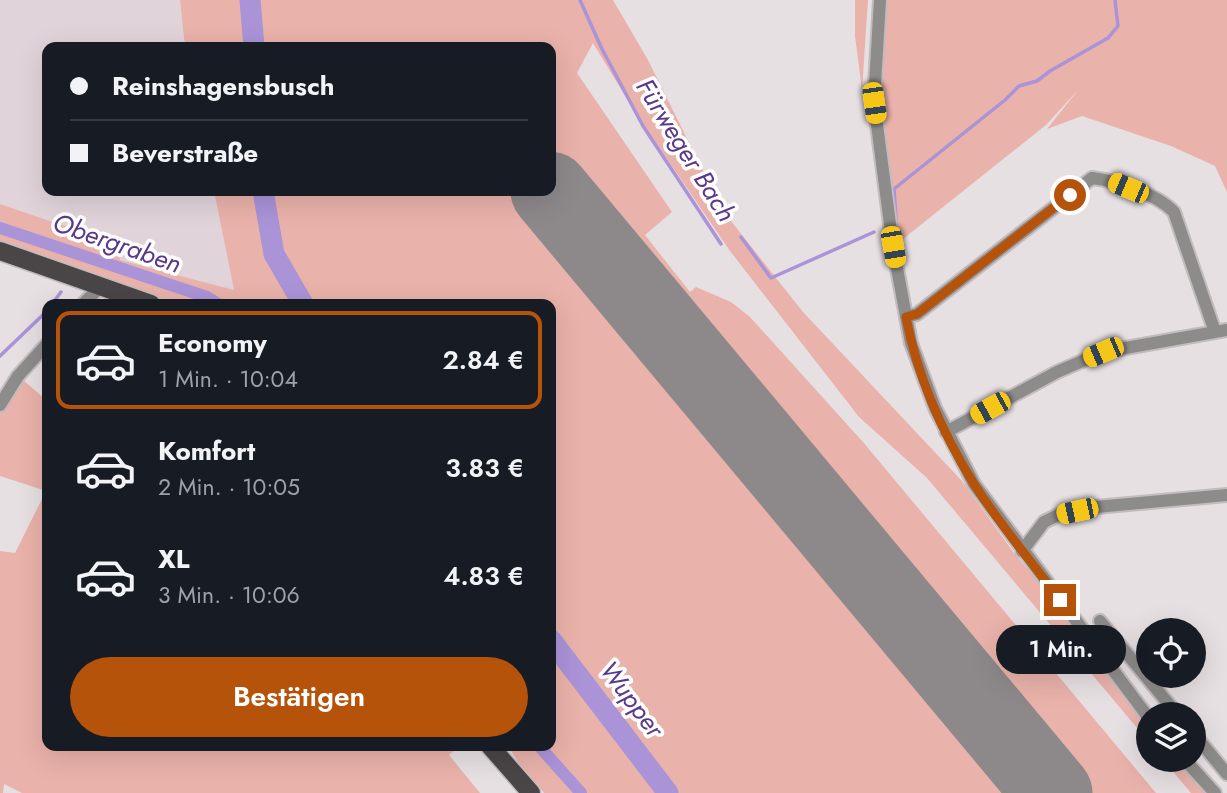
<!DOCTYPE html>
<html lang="de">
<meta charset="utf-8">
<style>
:root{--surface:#171b24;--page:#242831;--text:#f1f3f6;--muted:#9ea1a6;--line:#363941;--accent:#b45309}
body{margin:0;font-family:Jost,sans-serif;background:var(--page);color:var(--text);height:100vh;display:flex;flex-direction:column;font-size:26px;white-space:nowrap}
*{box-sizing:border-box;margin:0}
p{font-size:23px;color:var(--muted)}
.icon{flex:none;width:38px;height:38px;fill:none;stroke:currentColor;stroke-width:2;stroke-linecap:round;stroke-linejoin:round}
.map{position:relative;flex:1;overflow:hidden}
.details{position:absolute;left:42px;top:299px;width:514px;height:452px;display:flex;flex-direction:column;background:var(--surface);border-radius:14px;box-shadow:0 7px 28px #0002}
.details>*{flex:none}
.top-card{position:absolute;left:42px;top:42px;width:514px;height:154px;border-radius:14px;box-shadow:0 7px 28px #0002;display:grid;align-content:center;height:154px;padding:0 28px;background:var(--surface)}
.buttons{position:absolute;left:1136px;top:618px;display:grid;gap:14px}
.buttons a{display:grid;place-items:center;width:70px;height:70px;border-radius:50%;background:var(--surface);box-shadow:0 7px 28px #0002;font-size:35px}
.end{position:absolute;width:32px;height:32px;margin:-16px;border:9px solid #b45309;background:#fff;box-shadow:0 0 0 4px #fff}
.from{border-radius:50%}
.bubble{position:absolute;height:49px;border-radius:24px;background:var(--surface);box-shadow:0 7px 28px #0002;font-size:23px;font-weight:600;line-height:49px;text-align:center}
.car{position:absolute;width:21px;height:42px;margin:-21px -10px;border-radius:9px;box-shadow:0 0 5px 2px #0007;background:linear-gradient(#f5c518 24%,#345 0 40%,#f5c518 0 76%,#345 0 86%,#f5c518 0)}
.top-card b{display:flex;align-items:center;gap:24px;height:66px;font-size:26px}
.top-card b+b{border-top:2px solid var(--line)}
.top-card i{width:18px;height:18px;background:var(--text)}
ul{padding:12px 0 0;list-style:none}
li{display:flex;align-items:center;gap:21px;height:98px;margin:0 14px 10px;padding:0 14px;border:4px solid transparent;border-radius:14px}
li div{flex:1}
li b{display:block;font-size:26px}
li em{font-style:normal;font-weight:600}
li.active{border-color:var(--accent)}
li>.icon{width:63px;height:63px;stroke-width:1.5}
.primary-button{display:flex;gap:14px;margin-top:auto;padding:14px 28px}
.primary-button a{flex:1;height:80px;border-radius:42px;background:var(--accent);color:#fff;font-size:28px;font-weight:600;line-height:80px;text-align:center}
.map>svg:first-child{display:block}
</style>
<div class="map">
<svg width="1227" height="793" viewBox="0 0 1227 793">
<rect width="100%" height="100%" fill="#e7e0e3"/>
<path fill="#e1d3da" d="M0,0h180l5,47h-138v144h167l20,99 -114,-30 -3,-16 -117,-40z"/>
<path fill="#e9b2aa" d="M180,0h433l35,60 75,151 80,101 159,169 52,72 91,107 43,57v24l-221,-263 -68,-61 -129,-166 -97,-142 -40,-66 -16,30 95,139 -27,23 45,57 6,-5 35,15 19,15 113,125 293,351h-612l-26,-31 -10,-16h43v-442h-380l-171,-60v-40l117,40 3,16 114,30 -20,-99h337v-144h-366z
M855,0h13l-6,90 -7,-54z
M884,0h343v192l-12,-26 -44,-20 -89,-30 -35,13 31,-39 -32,35 -148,118 -16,-142z
M21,378l26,23v345h412l-10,9 31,38h-458l-18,-9 -1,9h-3v-242l15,2 31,-62 -46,-15v-63z
M1163,760h22l30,33h-24z"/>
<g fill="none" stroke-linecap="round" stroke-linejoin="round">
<path stroke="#aa93d7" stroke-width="3.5" d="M580,0l21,47 42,79 78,118
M894,222l2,-3 -2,-30 111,-89 14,-14 18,-5 13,-10 58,-33 10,-12 -3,-26
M741,237l30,41 103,-46
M52,304l9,-12
M0,356l47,-45"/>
<path stroke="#aa93d7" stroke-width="12" d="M0,228l207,69 11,7
M539,746l42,47"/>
<path stroke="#aa93d7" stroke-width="21" d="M250,0l4,47
M263,191l11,63 29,50
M551,640l117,153"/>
<path stroke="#8d888a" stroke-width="79" d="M550,191l503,602"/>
<defs>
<path id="minor" d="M880,0l-6,102 19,145 18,96 24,65 39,76 174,233
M83,304l18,-18
M906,317l11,-3 175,-136c25,3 65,16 82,34l41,120
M0,405l18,-29 29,-32
M946,432l111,-60 46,-20 124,-22
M1022,551l22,-29 14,-7 38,-8 131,-12
M1100,621l77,93
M1194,734l33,40
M1185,760l30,33"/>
<path id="primary" d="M0,251l151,53
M490,746l41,47"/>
</defs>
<use href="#minor" stroke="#c2bcbf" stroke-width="16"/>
<use href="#primary" stroke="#c2bcbf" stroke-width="21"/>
<use href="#minor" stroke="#8e8b8b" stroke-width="12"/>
<use href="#primary" stroke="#4a4546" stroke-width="18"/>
</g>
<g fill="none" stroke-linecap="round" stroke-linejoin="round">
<path stroke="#b45309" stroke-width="9" d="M1060,600c-28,-38 -60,-75 -86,-116 -31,-50 -57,-109 -68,-167l11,-3 153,-119"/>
</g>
<g text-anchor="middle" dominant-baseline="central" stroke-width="7" stroke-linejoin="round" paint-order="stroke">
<g font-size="26" font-style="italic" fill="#5a398b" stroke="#fff">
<text transform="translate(686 150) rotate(58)">Fürweger Bach</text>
<text transform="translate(117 243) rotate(19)">Obergraben</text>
<text transform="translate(632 699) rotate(53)">Wupper</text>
</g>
</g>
</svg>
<div class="buttons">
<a><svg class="icon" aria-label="locate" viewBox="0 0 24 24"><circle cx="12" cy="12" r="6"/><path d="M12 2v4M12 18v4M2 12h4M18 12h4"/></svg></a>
<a><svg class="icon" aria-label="layers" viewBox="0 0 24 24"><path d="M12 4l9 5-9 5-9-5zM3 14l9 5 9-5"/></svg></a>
</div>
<i class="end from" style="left:1070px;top:195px"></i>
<i class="end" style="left:1060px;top:600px"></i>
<div class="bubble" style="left:996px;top:625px;width:130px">1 Min.</div>
<i class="car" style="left:874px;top:103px;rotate:172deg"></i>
<i class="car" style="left:1128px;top:188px;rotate:293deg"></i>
<i class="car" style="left:893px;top:247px;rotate:170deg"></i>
<i class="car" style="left:1103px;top:352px;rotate:247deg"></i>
<i class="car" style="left:990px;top:408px;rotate:241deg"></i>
<i class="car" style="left:1077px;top:511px;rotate:258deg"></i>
<div class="top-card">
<b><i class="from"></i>Reinshagensbusch</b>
<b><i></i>Beverstraße</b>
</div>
<section class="details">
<ul>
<li class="active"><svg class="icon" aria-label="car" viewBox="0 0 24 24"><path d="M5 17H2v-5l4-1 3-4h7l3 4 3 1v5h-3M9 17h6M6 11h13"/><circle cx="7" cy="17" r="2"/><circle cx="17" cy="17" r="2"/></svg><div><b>Economy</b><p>1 Min. · 10:04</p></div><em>2.84 €</em></li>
<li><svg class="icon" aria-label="car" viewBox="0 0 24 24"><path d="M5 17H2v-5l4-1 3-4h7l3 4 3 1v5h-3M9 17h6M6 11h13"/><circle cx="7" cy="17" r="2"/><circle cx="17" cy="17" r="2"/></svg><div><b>Komfort</b><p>2 Min. · 10:05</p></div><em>3.83 €</em></li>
<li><svg class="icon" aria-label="car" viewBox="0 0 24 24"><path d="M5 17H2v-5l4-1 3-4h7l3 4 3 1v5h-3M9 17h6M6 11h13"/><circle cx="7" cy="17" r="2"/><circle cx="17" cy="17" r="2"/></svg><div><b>XL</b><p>3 Min. · 10:06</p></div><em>4.83 €</em></li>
</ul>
<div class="primary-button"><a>Bestätigen</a></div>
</section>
</div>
